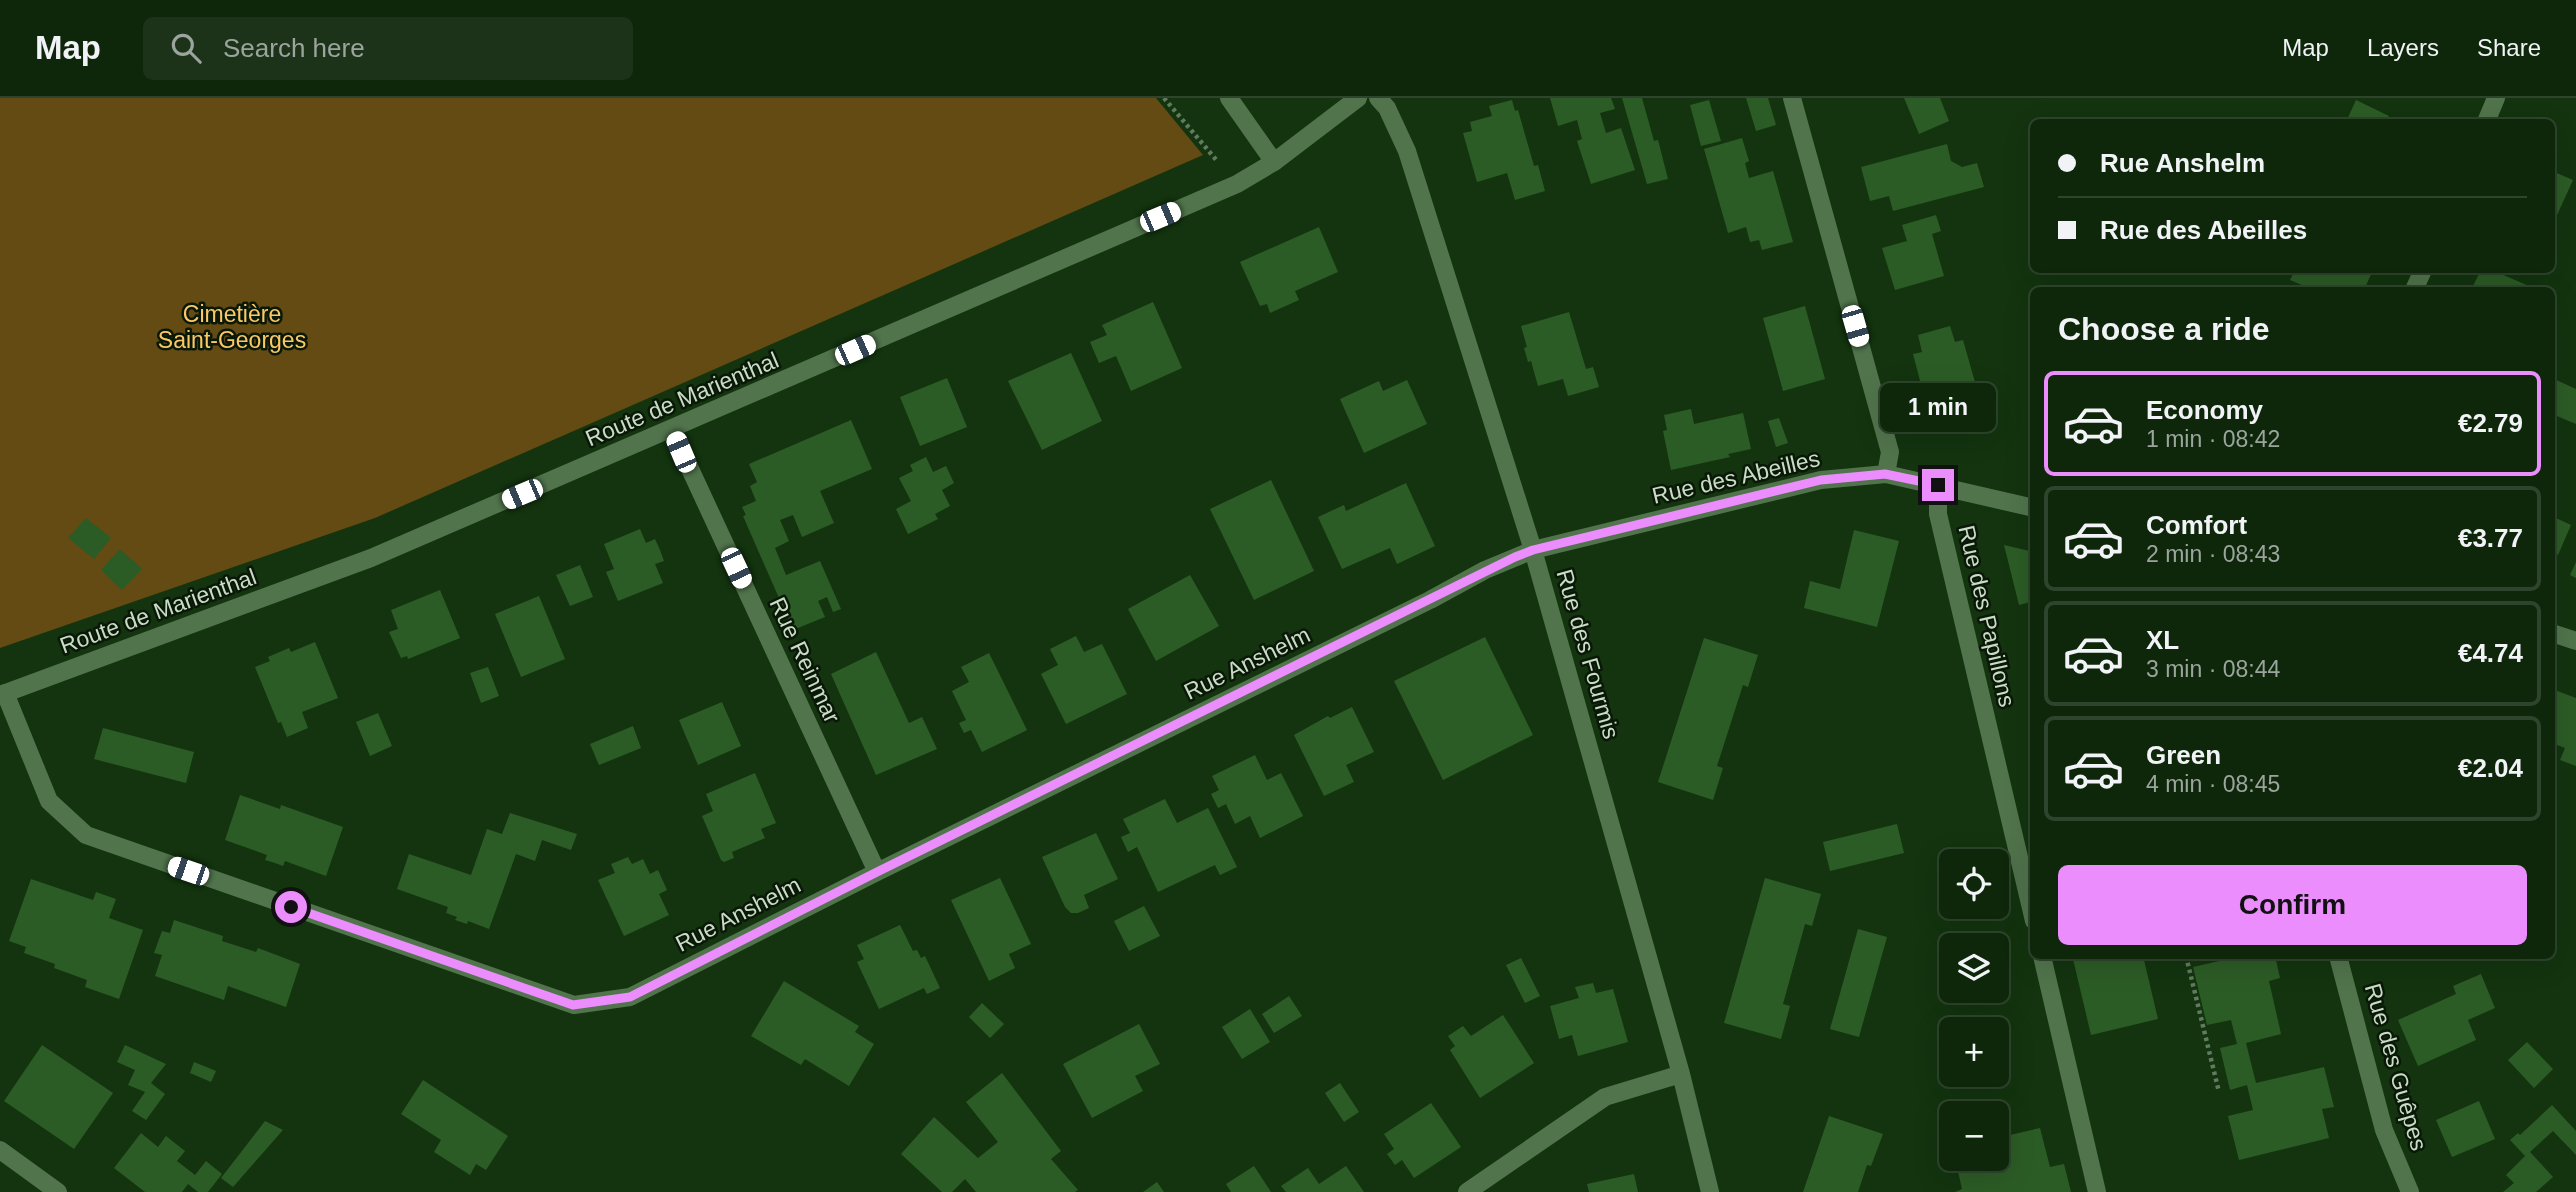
<!DOCTYPE html>
<meta charset="utf-8">
<style>
:root{--surface:#0e270b;--page:#1c3319;--text:#f1f3f6;--muted:#9ba59d;--line:#2e442c;--accent:#eb8dfc}
body{margin:0;font-family:Helvetica,sans-serif;background:var(--page);color:var(--text);height:100vh;display:flex;flex-direction:column;font-size:26px;white-space:nowrap}
*{box-sizing:border-box;margin:0}
p{font-size:23px;color:var(--muted)}
.icon{flex:none;width:38px;height:38px;fill:none;stroke:currentColor;stroke-width:2;stroke-linecap:round;stroke-linejoin:round}
.map{position:relative;flex:1;overflow:hidden}
.side{position:absolute;left:2030px;top:189px;width:525px;height:672px;display:flex;flex-direction:column;background:var(--surface);border-radius:10px;box-shadow:0 7px 28px #0002,0 0 0 2px var(--line)}
.side>*{flex:none}
.hud{position:absolute;left:2030px;top:21px;width:525px;height:154px;border-radius:10px;box-shadow:0 7px 28px #0002,0 0 0 2px var(--line);display:grid;align-content:center;height:154px;padding:0 28px;background:var(--surface)}
.controls{position:absolute;left:1939px;top:751px;display:grid;gap:14px}
.controls a{display:grid;place-items:center;width:70px;height:70px;border-radius:10px;background:var(--surface);box-shadow:0 7px 28px #0002,0 0 0 2px var(--line);font-size:35px}
.end{position:absolute;width:32px;height:32px;margin:-16px;border:9px solid #eb8dfc;background:#111;box-shadow:0 0 0 4px #111}
.from{border-radius:50%}
.bubble{position:absolute;height:49px;border-radius:10px;background:var(--surface);box-shadow:0 7px 28px #0002,0 0 0 2px var(--line);font-size:23px;font-weight:600;line-height:49px;text-align:center}
.car{position:absolute;width:21px;height:42px;margin:-21px -10px;border-radius:9px;box-shadow:0 0 5px 2px #0007;background:linear-gradient(#fff 24%,#345 0 40%,#fff 0 76%,#345 0 86%,#fff 0)}
.hud b{display:flex;align-items:center;gap:24px;height:66px;font-size:26px}
.hud b+b{border-top:2px solid var(--line)}
.hud i{width:18px;height:18px;background:var(--text)}
ul{padding:0;list-style:none}
li{display:flex;align-items:center;gap:21px;height:105px;margin:0 14px 10px;padding:0 14px;border:4px solid var(--line);border-radius:10px}
li div{flex:1}
li b{display:block;font-size:26px}
li em{font-style:normal;font-weight:600}
li.current{border-color:var(--accent)}
li>.icon{width:63px;height:63px;stroke-width:1.5}
h2{padding:0 28px;font-size:32px;line-height:84px}
.primary-button{display:flex;gap:14px;margin-top:auto;padding:14px 28px}
.primary-button a{flex:1;height:80px;border-radius:10px;background:var(--accent);color:#111;font-size:28px;font-weight:600;line-height:80px;text-align:center}
header{display:flex;align-items:center;gap:42px;box-sizing:border-box;height:98px;padding:0 35px;background:var(--surface);border-bottom:2px solid var(--line)}
header strong{font-size:33px}
nav{display:flex;gap:38px;margin-inline-start:auto;font-size:24px}
.search{width:490px;height:63px;background:var(--page);display:flex;align-items:center;gap:18px;box-sizing:border-box;padding:0 24px;border-radius:10px;color:var(--muted);font-size:26px}
.map>svg:first-child{display:block}
</style>
<header>
<strong>Map</strong>
<div class="search"><svg class="icon" aria-label="search" viewBox="0 0 24 24"><circle cx="10" cy="10" r="6"/><path d="M15 15l6 6"/></svg>Search here</div>
<nav><a>Map</a><a>Layers</a><a>Share</a></nav>
</header>
<div class="map">
<svg width="2576" height="1094" viewBox="0 0 2576 1094">
<rect width="100%" height="100%" fill="#13340f"/>
<path fill="#644a13" d="M0,0h1156l47,57 -828,363 -375,130z"/>
<path fill="#2c5c26" d="M1550,0h61l4,11 -15,4 6,20 15,-5 14,42 -44,14 -14,-43 5,-2 -5,-19 -19,6z
M1622,0h20l12,43 4,-1 10,39 -21,5z
M1746,0h22l8,27 -20,6z
M1904,0h36l9,23 -30,13z
M1512,2l3,11 3,-1 16,56 4,-1 7,26 -30,9 -8,-27 -30,9 -14,-49 9,-2 -2,-9 22,-6 -3,-10z
M1709,2l12,41 -20,5 -11,-41z
M2356,2l33,16 -3,6h-40z
M1742,40l7,23 -4,2 4,15 24,-7 20,71 -31,8 -3,-10 -9,2 -4,-15 -18,6 -24,-84z
M1947,46l4,17 11,6 15,-4 7,24 -91,24 -4,-15 -19,5 -9,-34z
M2552,73l21,9 -21,46z
M1936,117l5,16 -9,3 12,42 -49,14 -13,-42 25,-7 -5,-16z
M1319,129l19,45 -43,19 4,9 -29,13 -3,-9 -7,2 -20,-44z
M2295,172h78l-9,20h-51l-23,-10z
M2481,172h11l39,17 -1,3h-59z
M1153,204l29,66 -51,23 -15,-35 -17,7 -9,-21 17,-7 -5,-10z
M1805,208l20,73 -42,12 -20,-73z
M1569,214l17,57 7,-2 6,20 -31,9 -5,-17 -25,7 -7,-25 -3,1 -4,-14 3,-1 -6,-21z
M1950,228l5,16 8,-2 16,56 -51,15 -15,-57 9,-2 -4,-17z
M1071,255l31,68 -60,29 -34,-69z
M947,280l20,49 -47,19 -20,-49z
M2552,280l24,11v35l-24,-10z
M1407,282l20,44 -63,29 -24,-54 39,-18 4,10z
M1691,311l3,15 49,-11 8,36 -23,5 2,3 -59,13 -8,-39 4,-1 -3,-15z
M1779,320l9,25 -12,4 -8,-26z
M851,322l21,49 -52,22 14,32 -32,14 -9,-22 -13,5 9,21 -14,7 11,27 34,-14 21,48 -8,3 -6,-15 -9,4 7,16 -32,13 -50,-114 3,-1 -4,-8 14,-6 -6,-15 7,-4 -8,-18z
M926,359l7,15 13,-6 8,17 -12,7 8,16 -15,8 3,5 -30,15 -12,-25 15,-8 -12,-23 14,-7 -3,-6z
M1271,382l43,91 -60,29 -44,-91z
M1406,385l29,63 -38,18 -7,-16 -48,21 -24,-52 26,-12 2,6z
M2554,419l17,8 -13,30 -6,-3v-30z
M86,420l25,20 -17,21 -26,-21z
M640,431l6,14 9,-4 5,11 4,11 -9,3 8,19 -45,18 -12,-29 8,-3 -10,-25z
M1854,432l45,11 -22,86 -73,-19 6,-27 30,8z
M2004,447l30,7v49l-15,4z
M120,451l22,20 -20,21 -21,-20z
M2576,464v16l-6,-3z
M580,467l13,32 -23,9 -14,-31z
M1190,477l29,51 -63,35 -28,-52z
M440,492l20,48 -52,21 -1,-3 -6,2 -12,-26 9,-3 -7,-19z
M539,498l26,63 -44,18 -26,-63z
M1076,538l8,16 18,-8 25,50 -61,30 -25,-50 17,-9 -8,-16z
M1485,539l48,98 -90,45 -49,-99z
M1704,540l54,17 -10,32 -5,-2 -26,81 6,2 -10,32 -55,-18z
M315,544l23,56 -36,14 6,16 -21,9 -6,-15 -3,1 -23,-56 15,-6 -2,-4 21,-9 2,4z
M876,554l33,71 13,-6 15,32 -61,26 -45,-101z
M989,555l38,77 -45,22 -11,-22 -7,3 -5,-10 7,-3 -14,-29 17,-9 -8,-15z
M488,569l11,29 -18,7 -11,-30z
M2552,591l24,9v68l-16,-6 5,-12 -13,-5z
M722,604l19,44 -43,19 -19,-45z
M1352,609l22,45 -28,13 8,17 -30,14 -30,-61 34,-19 2,2z
M378,615l14,33 -22,10 -14,-34z
M633,628l8,22 -42,17 -9,-21z
M103,630l91,24 -8,31 -92,-24z
M1255,657l12,25 14,-7 22,43 -43,22 -10,-22 -15,8 -9,-20 -8,4 -7,-14 8,-4 -7,-14z
M755,675l21,50 -15,6 4,9 -33,14 2,6 -10,4 -3,-2 -19,-44 11,-5 -7,-17z
M240,697l40,14 1,-4 62,22 -17,49 -41,-15 -2,5 -8,-3 -10,-3 2,-5 -42,-15z
M1165,701l12,24 31,-15 29,59 -17,8 -5,-10 -57,27 -21,-45 -9,5 -7,-15 9,-4 -7,-14z
M510,715l67,21 -6,16 -29,-10 -7,21 -19,-7 -27,75 -21,-8 -1,3 -12,-4 2,-3 -11,-4 2,-6 -51,-18 12,-35 62,21 16,-46 15,5z
M1897,726l7,29 -74,18 -7,-29z
M1096,735l22,46 -34,16 5,13 -11,5h-7l-6,-6 -23,-50z
M628,759l4,7 11,-5 7,15 8,-4 9,20 -8,4 10,21 -45,21 -26,-56 17,-7 -4,-9z
M1000,780l31,66 -22,10 6,14 -26,13 -38,-81z
M1765,780l56,16 -9,32 -7,-2 -22,80 7,2 -9,33 -57,-16z
M31,781l62,21 3,-8 20,7 -7,19 34,12 -24,69 -34,-12 2,-7 -33,-12 1,-4 -31,-11 2,-6 -17,-6z
M1144,808l16,30 -31,15 -15,-30z
M174,822l49,16 -1,5 34,11 2,-4 42,16 -14,43 -58,-21 -4,14 -69,-24 7,-21 -8,-2 8,-22 8,2z
M900,827l13,26 4,-1 4,8 4,-2 15,32 -13,6 -3,-6 -45,21 -22,-47 7,-3 -7,-14z
M1858,831l29,8 -28,100 -29,-8z
M2085,858h58l15,63 -67,16 -18,-76z
M2241,858h34l5,22 -11,3 12,53 -35,9 10,40 68,-16 10,40 -12,2 7,29 -90,22 -11,-44 25,-6 -6,-25 -17,5 -10,-42 17,-4 -6,-24 -24,5 -14,-58z
M1521,860l19,38 -15,7 -19,-38z
M2481,876l14,34 -27,12 8,20 -58,26 -20,-46 58,-26 -3,-8z
M784,883l75,45 -4,6 19,12 -25,42 -44,-27 -4,6 -50,-29z
M1593,885l3,10 17,-4 15,53 -50,14 -6,-21 -13,4 -9,-33 29,-8 -4,-11z
M1289,898l13,20 -28,17 -12,-19z
M982,905l22,21 -14,14 -21,-21z
M1250,911l20,33 -28,17 -20,-32z
M1503,917l31,48 -54,35 -30,-48 5,-4 -7,-10 15,-10 8,10z
M1139,926l21,40 -25,12 8,15 -51,27 -29,-54z
M2527,944l26,27 -19,19 -26,-28z
M42,947l71,48 -39,56 -70,-48z
M125,947l41,19 -15,19 14,11 -19,26 -14,-9 13,-19 -17,-7 7,-15 -18,-8z
M194,964l22,9 -5,11 -21,-9z
M1002,975l59,78 -10,8 27,31 -3,2h-99l-11,-13 -13,13h-10l-41,-38 33,-37 44,41 20,-16 -32,-40z
M423,982l85,56 -22,34 -10,-6 -6,11 -36,-23 7,-12 -40,-26z
M1340,985l19,29 -15,10 -19,-29z
M2479,1003l16,38 -43,18 -16,-37z
M1431,1005l30,44 -47,31 -12,-18 -7,5 -8,-11 7,-5 -10,-15z
M2552,1007l24,26v24l-23,-24 -23,21 23,25 -17,15h-33l11,-9 -8,-8 19,-19 -15,-16 8,-7 2,2z
M1829,1018l54,18 -12,32 -4,-1 -9,27h-55z
M265,1023l18,9 -50,57 -12,-9z
M2040,1030l10,39 14,-3 7,28h-116l7,-3 -7,-31h42v-20z
M141,1035l17,14 8,-11 19,15 -8,10 18,14 11,-14 16,13 -14,18h-10l-10,-8 -6,8h-37l-31,-24z
M1254,1068l17,26h-40l-5,-8z
M1346,1068l18,26h-78l-5,-6 27,-18 11,16z
M1634,1076l4,18h-49l-2,-8z
M1157,1084l7,10h-21z"/>
<g fill="none" stroke-linecap="round" stroke-linejoin="round">
<path stroke="#607b5d" stroke-width="4.5" stroke-dasharray="3.5 3.5" stroke-linecap="butt" d="M1164,0l54,64
M2186,858l33,136"/>
<path stroke="#51744c" stroke-width="18" d="M1229,0l45,64"/>
<path stroke="#51744c" stroke-width="18" d="M1378,0l9,10 20,43 126,399 148,524 29,118
M1792,0l98,354 -4,22
M2486,24l10,-24
M2414,192l9,-20
M672,332l205,442
M1938,387v29l96,407
M2552,535l24,8
M5,595l44,108 37,34 488,170 56,-8 247,-125 553,-272 55,-30 48,-20 288,-70 65,-6 148,34
M2042,858l55,236
M2338,858l46,174 26,62
M0,1052l58,42
M1467,1094l138,-95 76,-23"/>
<path stroke="#51744c" stroke-width="18" d="M0,597l371,-137 866,-374 37,-22 84,-64"/>
</g>
<g fill="none" stroke-linecap="round" stroke-linejoin="round">
<path stroke="#eb8dfc" stroke-width="9" d="M291,809l282,98 57,-8 247,-125 638,-315 18,-7 288,-70 64,-6 53,11"/>
</g>
<g text-anchor="middle" dominant-baseline="central" stroke-width="5" stroke-linejoin="round" paint-order="stroke">
<g font-size="23" fill="#fcc867" stroke="#0a1808">
<text x="232" y="216">Cimetière<tspan x="232" dy="26">Saint-Georges</tspan></text>
</g>
<g font-size="23" fill="#c9dcc6" stroke="#0a1808">
<text transform="translate(682 301) rotate(-23)">Route de Marienthal</text>
<text transform="translate(1736 379) rotate(-13)">Rue des Abeilles</text>
<text transform="translate(158 513) rotate(-20)">Route de Marienthal</text>
<text transform="translate(1987 518) rotate(77)">Rue des Papillons</text>
<text transform="translate(1588 556) rotate(74)">Rue des Fourmis</text>
<text transform="translate(805 562) rotate(65)">Rue Reinmar</text>
<text transform="translate(1247 565) rotate(-26)">Rue Anshelm</text>
<text transform="translate(738 816) rotate(-27)">Rue Anshelm</text>
<text transform="translate(2396 969) rotate(74)">Rue des Guêpes</text>
</g>
</g>
</svg>
<div class="controls">
<a><svg class="icon" aria-label="locate" viewBox="0 0 24 24"><circle cx="12" cy="12" r="6"/><path d="M12 2v4M12 18v4M2 12h4M18 12h4"/></svg></a>
<a><svg class="icon" aria-label="layers" viewBox="0 0 24 24"><path d="M12 4l9 5-9 5-9-5zM3 14l9 5 9-5"/></svg></a>
<a>+</a>
<a>−</a>
</div>
<i class="end from" style="left:291px;top:809px"></i>
<i class="end" style="left:1938px;top:387px"></i>
<div class="bubble" style="left:1880px;top:285px;width:116px">1 min</div>
<i class="car" style="left:1160px;top:119px;rotate:67deg"></i>
<i class="car" style="left:1855px;top:228px;rotate:164deg"></i>
<i class="car" style="left:855px;top:252px;rotate:66deg"></i>
<i class="car" style="left:681px;top:354px;rotate:337deg"></i>
<i class="car" style="left:522px;top:396px;rotate:247deg"></i>
<i class="car" style="left:736px;top:470px;rotate:155deg"></i>
<i class="car" style="left:188px;top:773px;rotate:289deg"></i>
<div class="hud">
<b><i class="from"></i>Rue Anshelm</b>
<b><i></i>Rue des Abeilles</b>
</div>
<section class="side">
<h2>Choose a ride</h2>
<ul>
<li class="current"><svg class="icon" aria-label="car" viewBox="0 0 24 24"><path d="M5 17H2v-5l4-1 3-4h7l3 4 3 1v5h-3M9 17h6M6 11h13"/><circle cx="7" cy="17" r="2"/><circle cx="17" cy="17" r="2"/></svg><div><b>Economy</b><p>1 min · 08:42</p></div><em>€2.79</em></li>
<li><svg class="icon" aria-label="car" viewBox="0 0 24 24"><path d="M5 17H2v-5l4-1 3-4h7l3 4 3 1v5h-3M9 17h6M6 11h13"/><circle cx="7" cy="17" r="2"/><circle cx="17" cy="17" r="2"/></svg><div><b>Comfort</b><p>2 min · 08:43</p></div><em>€3.77</em></li>
<li><svg class="icon" aria-label="car" viewBox="0 0 24 24"><path d="M5 17H2v-5l4-1 3-4h7l3 4 3 1v5h-3M9 17h6M6 11h13"/><circle cx="7" cy="17" r="2"/><circle cx="17" cy="17" r="2"/></svg><div><b>XL</b><p>3 min · 08:44</p></div><em>€4.74</em></li>
<li><svg class="icon" aria-label="car" viewBox="0 0 24 24"><path d="M5 17H2v-5l4-1 3-4h7l3 4 3 1v5h-3M9 17h6M6 11h13"/><circle cx="7" cy="17" r="2"/><circle cx="17" cy="17" r="2"/></svg><div><b>Green</b><p>4 min · 08:45</p></div><em>€2.04</em></li>
</ul>
<div class="primary-button"><a>Confirm</a></div>
</section>
</div>
